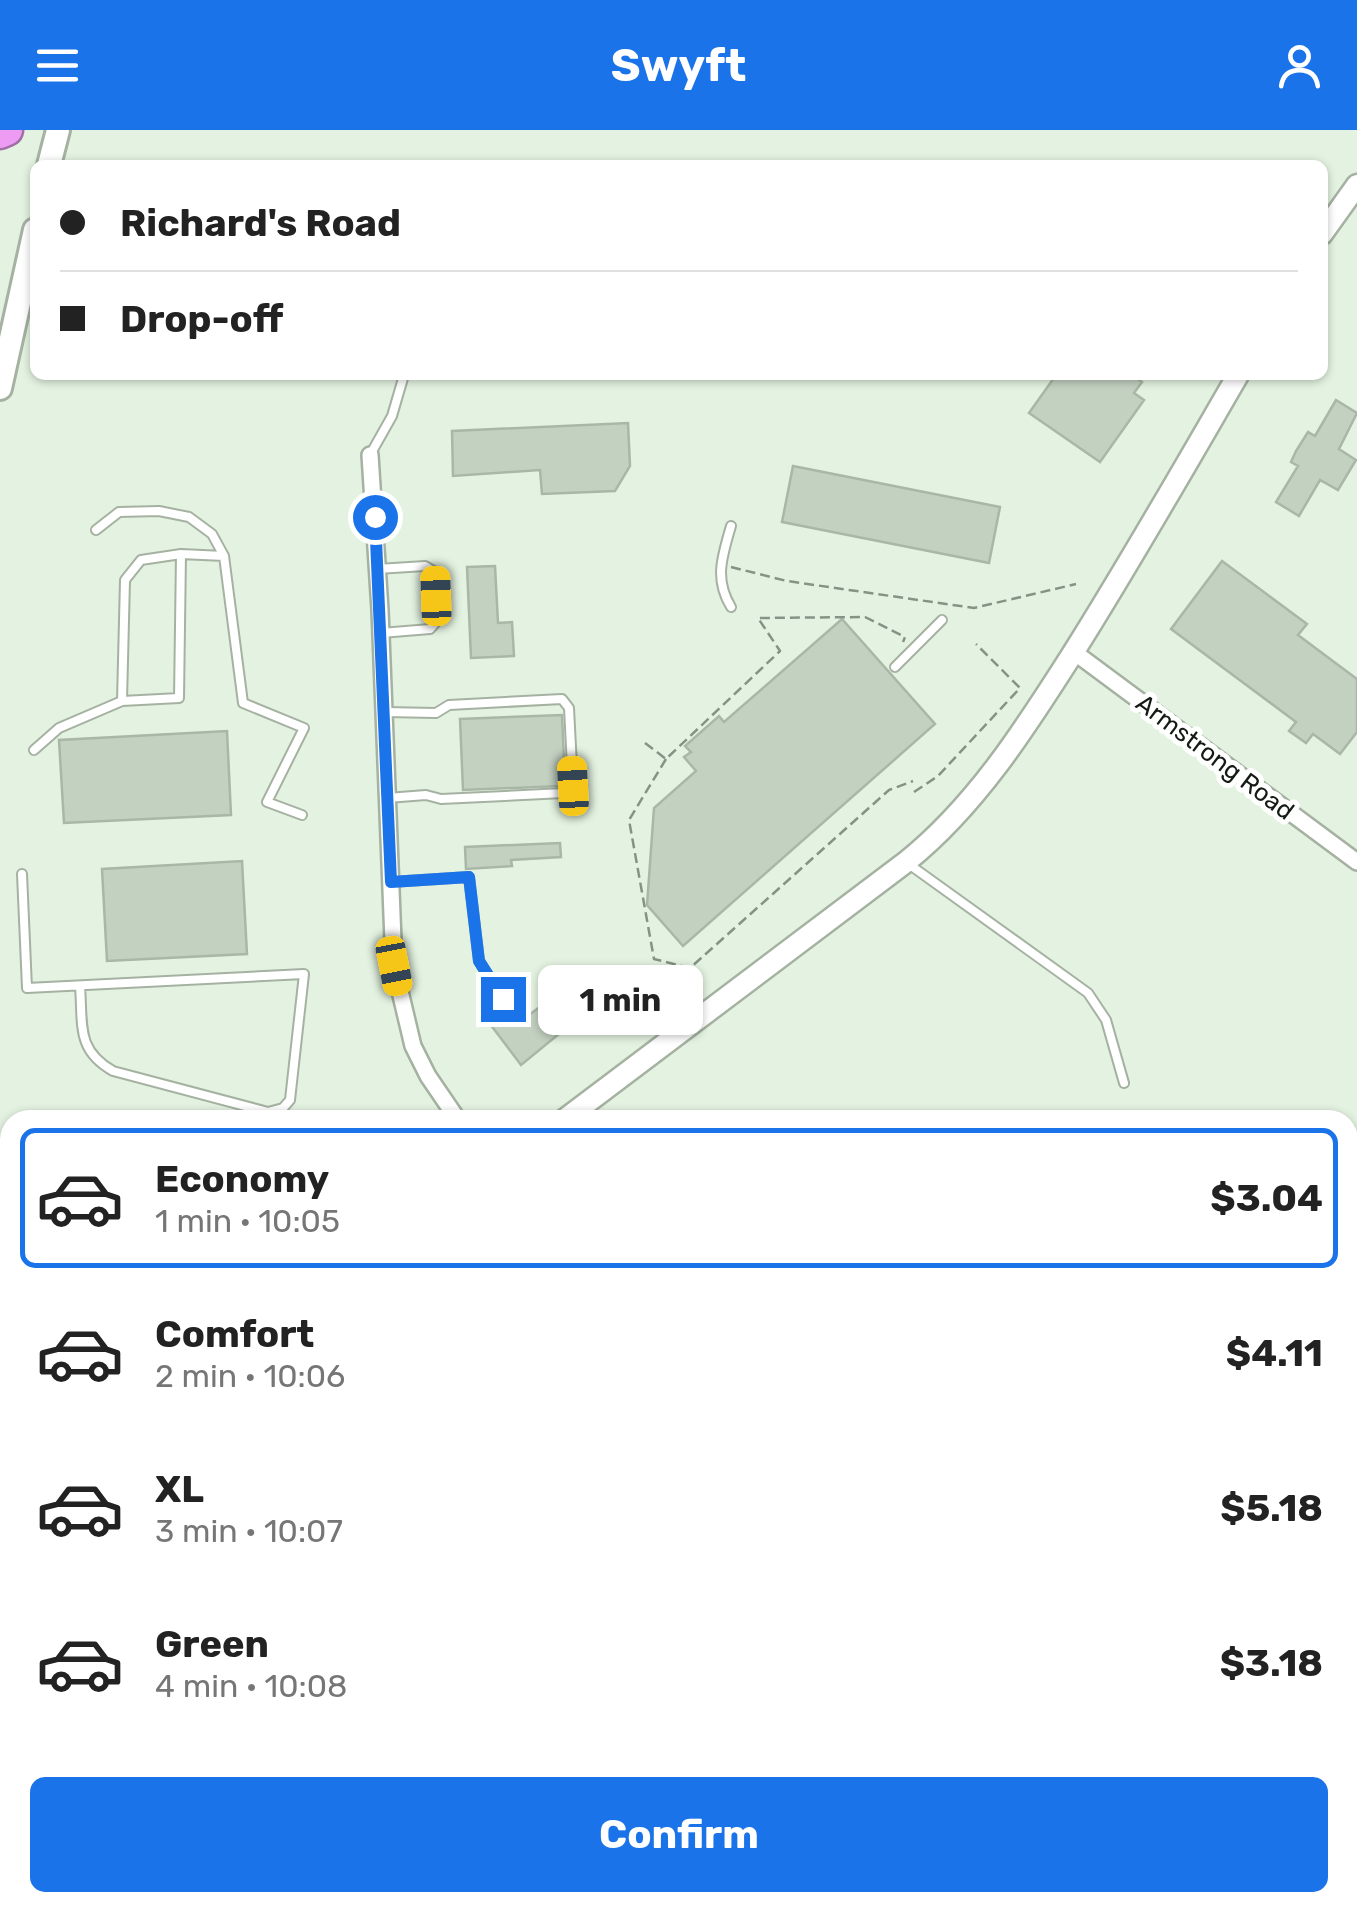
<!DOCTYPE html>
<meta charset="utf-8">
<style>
:root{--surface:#fff;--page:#f2f2f2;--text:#222;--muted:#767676;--line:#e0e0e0;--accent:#1a73e8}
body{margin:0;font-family:Rubik,sans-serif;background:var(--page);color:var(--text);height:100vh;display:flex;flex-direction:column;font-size:38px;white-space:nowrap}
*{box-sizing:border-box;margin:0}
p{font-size:32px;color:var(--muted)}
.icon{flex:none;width:55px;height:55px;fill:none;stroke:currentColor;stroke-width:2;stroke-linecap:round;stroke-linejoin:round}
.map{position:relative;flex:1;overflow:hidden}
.sheet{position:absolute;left:0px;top:980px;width:1358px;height:802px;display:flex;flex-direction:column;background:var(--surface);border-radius:30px 30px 0 0;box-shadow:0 2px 8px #0004}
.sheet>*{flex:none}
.hud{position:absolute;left:30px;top:30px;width:1298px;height:220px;border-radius:15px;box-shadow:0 2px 8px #0004;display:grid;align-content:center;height:220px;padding:0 30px;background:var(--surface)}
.end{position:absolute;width:45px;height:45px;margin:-22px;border:12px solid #1a73e8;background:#fff;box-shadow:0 0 0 5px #fff}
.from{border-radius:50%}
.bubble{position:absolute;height:70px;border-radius:15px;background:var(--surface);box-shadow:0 2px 8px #0004;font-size:32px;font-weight:700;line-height:70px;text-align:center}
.car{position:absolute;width:30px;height:60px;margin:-30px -15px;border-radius:12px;box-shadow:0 0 8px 2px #0007;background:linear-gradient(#f5c518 24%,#345 0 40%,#f5c518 0 76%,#345 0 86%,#f5c518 0)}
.hud b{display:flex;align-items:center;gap:35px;height:95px;font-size:38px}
.hud b+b{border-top:2px solid var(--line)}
.hud i{width:25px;height:25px;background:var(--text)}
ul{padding:18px 0 0;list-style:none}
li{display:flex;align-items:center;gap:30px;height:140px;margin:0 20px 15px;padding:0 10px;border:5px solid transparent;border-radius:15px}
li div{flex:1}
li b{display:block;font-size:38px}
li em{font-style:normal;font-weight:700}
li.selected{border-color:var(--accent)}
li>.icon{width:90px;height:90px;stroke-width:1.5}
.cta{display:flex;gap:20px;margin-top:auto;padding:20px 30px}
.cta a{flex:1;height:115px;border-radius:15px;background:var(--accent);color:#fff;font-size:40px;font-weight:700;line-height:115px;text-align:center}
header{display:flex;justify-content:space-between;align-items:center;height:130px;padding:0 30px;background:var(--accent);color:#fff;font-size:45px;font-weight:700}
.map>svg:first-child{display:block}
</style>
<header><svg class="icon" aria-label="menu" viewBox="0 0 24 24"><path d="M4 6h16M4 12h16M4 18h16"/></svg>Swyft<svg class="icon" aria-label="person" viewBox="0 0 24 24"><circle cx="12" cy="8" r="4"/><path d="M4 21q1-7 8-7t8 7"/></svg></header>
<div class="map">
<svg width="1357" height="1782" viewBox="0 0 1357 1782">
<rect width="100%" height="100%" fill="#e4f3e1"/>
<path fill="#c3d1c1" stroke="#a9b7a7" stroke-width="2.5" d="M1056,245h76l10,7 -8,11 10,7 -44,62 -71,-49z
M1336,270l21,13 -18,36 17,11 -18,30 -18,-10 -21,36 -23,-14 22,-36 -7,-4 5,-11 12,-19 7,4z
M628,293l2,43 -15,25 -73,3 -2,-24 -87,6 -1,-45z
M793,336l207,41 -11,56 -207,-41z
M1222,431l85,63 -9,11 59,44v53l-17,22 -27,-20 -7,9 -17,-12 7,-9 -125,-93z
M495,436l3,57 14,-1 2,34 -43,2 -4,-91z
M842,489l93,105 -252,222 -36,-41 7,-97 42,-37 -12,-14 7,-5 -6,-6 34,-30 5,6z
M562,585l3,67 -4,4 -98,4 -3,-71z
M227,601l4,84 -167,8 -5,-83z
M560,713l1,14 -50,3 1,6 -46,3 -1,-22z
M242,731l5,93 -140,7 -5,-92z
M568,856l19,25 -66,54 -34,-45 25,-19 13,17z"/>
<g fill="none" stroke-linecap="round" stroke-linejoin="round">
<defs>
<path id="service" d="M370,325l22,-39 12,-41
M731,396c-9,31 -17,53 0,81
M96,400l23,-18 40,-1 30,6 23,17 12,22
M377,439l48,-3 10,6 2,49 -7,8 -49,4
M895,537l47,-47
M122,571l3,-121 16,-20 40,-6
M384,582l52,1 13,-8 113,-6 7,9 4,78 -9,7 -123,6 -15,-4 -39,3
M34,620l25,-22 63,-27 57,-3 2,-144 43,2 19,147 61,25 -37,74 35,13
M910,735l178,128 18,27 18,63
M22,744l5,114 277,-14 -14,126 -7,8 -15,4 -155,-41c-37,-21 -30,-46 -33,-85
M391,752l78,-5 10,84 24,38
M0,1120l10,1
M0,1224l10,-12
M0,1341l4,14 -4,10
M0,1407l10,3
M0,1514l10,-44
M407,1782l5,-10"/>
<path id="minor" d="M370,325l10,155 14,356 19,80 15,30 30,44
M1074,522l283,210
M1348,1478h9
M1348,1669l9,1
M25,1773l60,9"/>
<path id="tertiary" d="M1322,104l35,-49
M564,990l342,-258c70,-56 120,-135 167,-209 58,-92 111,-185 165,-278
M0,1770l10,2
M24,1782l1,-10"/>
<path id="secondary" d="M49,35l9,-35
M0,258l35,-158"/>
<path id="motorway" d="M0,3l7,-3"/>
</defs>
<use href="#service" stroke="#a5b2a2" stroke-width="12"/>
<use href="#minor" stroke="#a5b2a2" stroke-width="20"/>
<use href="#tertiary" stroke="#a5b2a2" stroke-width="25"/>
<use href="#secondary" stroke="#a5b2a2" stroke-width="28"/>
<use href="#motorway" stroke="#a16ea5" stroke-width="35"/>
<path stroke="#879286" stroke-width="2.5" stroke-dasharray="10 5" stroke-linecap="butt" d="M731,437l56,14 187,27 102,-24
M645,613l21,16 114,-108 -22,-33 107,-1 40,20 -2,5
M666,629l-37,61 25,139 36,9 199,-178 24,-9
M914,662l24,-16 82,-88 -44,-44"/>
<use href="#service" stroke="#fff" stroke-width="8"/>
<use href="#minor" stroke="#fff" stroke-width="15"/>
<use href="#tertiary" stroke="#fff" stroke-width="20"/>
<use href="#secondary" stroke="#fff" stroke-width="22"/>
<use href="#motorway" stroke="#ed9bf3" stroke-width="30"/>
</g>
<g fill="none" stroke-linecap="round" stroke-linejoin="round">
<path stroke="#1a73e8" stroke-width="12" d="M375,387l16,365 78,-5 10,84 24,38"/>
</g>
<g text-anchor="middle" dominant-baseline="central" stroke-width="10" stroke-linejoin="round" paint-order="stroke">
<g font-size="25" fill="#141a14" stroke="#fff">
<text transform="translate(1215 627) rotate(37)">Armstrong Road</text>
</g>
</g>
</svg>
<i class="end from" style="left:375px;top:387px"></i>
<i class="end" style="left:503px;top:869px"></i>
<div class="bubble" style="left:538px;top:835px;width:165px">1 min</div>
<i class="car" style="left:436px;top:466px;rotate:358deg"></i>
<i class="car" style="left:573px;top:656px;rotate:357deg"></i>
<i class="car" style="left:394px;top:836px;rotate:169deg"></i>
<div class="hud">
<b><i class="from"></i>Richard's Road</b>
<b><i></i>Drop-off</b>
</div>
<section class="sheet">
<ul>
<li class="selected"><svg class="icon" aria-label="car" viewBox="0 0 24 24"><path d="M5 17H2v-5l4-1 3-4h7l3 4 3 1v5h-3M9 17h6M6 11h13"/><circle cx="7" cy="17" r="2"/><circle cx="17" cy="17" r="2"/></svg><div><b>Economy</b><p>1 min · 10:05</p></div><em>$3.04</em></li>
<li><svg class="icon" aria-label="car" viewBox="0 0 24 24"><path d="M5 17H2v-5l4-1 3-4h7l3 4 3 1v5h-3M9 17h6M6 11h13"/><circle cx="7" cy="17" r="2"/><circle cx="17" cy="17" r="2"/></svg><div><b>Comfort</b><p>2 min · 10:06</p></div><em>$4.11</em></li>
<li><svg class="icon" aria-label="car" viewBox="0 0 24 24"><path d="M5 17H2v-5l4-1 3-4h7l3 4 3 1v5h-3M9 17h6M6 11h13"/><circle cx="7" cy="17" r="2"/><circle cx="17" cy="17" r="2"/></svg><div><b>XL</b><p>3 min · 10:07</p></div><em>$5.18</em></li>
<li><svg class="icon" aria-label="car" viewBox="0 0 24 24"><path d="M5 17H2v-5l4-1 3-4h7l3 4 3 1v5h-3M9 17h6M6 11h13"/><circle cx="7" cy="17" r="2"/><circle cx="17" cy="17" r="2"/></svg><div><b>Green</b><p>4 min · 10:08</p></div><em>$3.18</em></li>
</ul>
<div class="cta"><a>Confirm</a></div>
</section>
</div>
